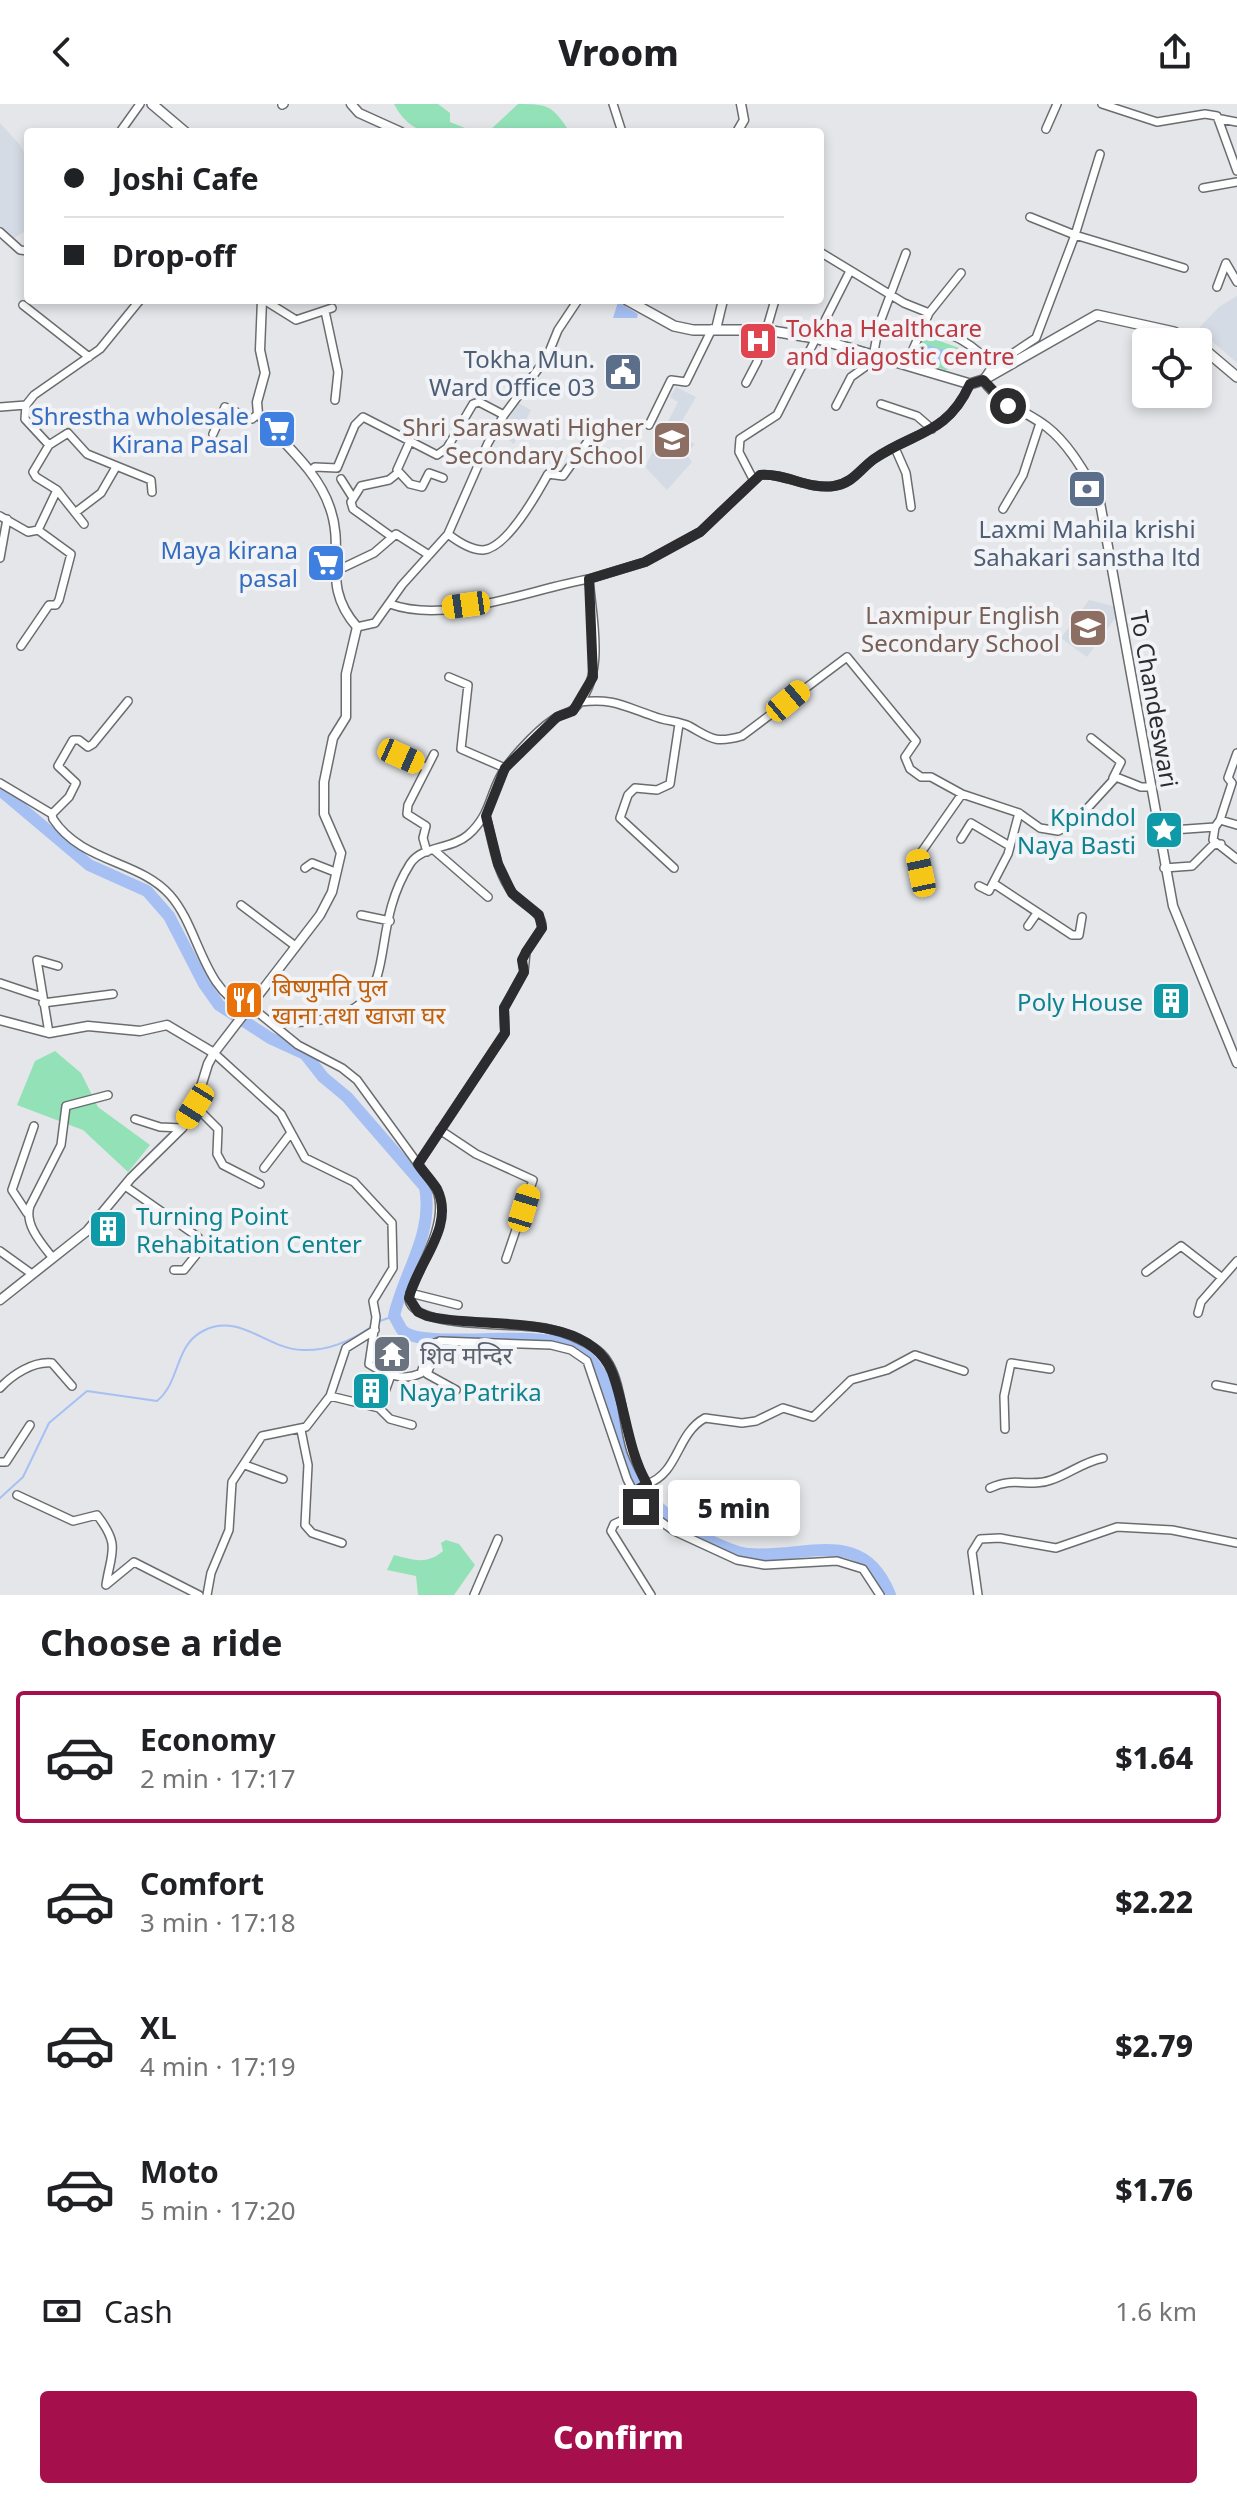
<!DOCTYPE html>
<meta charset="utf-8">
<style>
:root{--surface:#fff;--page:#f6f6f6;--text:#202124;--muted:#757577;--line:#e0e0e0;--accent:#a5104c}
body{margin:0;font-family:"Noto Sans","Noto Sans Devanagari",sans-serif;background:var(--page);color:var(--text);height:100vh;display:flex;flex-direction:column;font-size:30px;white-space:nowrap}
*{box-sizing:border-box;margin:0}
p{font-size:26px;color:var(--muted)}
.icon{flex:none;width:44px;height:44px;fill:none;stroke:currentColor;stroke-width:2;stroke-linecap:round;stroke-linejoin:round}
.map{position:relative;height:1491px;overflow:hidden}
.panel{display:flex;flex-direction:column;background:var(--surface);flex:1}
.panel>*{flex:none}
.banner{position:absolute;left:24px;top:24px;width:800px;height:176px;border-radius:8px;box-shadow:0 4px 12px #0003;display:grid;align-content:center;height:176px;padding:0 40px;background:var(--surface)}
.fabs{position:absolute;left:1132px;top:224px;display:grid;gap:16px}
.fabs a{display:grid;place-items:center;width:80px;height:80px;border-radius:8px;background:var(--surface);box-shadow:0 4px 12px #0003;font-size:40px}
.end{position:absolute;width:36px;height:36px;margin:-18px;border:10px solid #2c2c2e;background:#fff;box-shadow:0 0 0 4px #fff}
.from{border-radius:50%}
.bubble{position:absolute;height:56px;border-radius:8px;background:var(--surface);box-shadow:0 4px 12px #0003;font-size:26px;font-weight:800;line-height:56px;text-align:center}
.car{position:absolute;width:24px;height:48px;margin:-24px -12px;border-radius:10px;box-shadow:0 0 6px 2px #0007;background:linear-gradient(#f5c518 24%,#345 0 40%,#f5c518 0 76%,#345 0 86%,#f5c518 0)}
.banner b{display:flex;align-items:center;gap:28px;height:76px;font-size:30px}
.banner b+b{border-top:2px solid var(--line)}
.banner i{width:20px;height:20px;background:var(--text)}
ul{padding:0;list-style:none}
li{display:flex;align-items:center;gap:24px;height:132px;margin:0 16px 12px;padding:0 24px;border:4px solid transparent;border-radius:8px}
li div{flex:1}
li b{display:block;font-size:30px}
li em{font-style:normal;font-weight:800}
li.selected{border-color:var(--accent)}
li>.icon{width:72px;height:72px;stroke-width:1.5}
h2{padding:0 40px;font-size:36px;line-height:96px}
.pay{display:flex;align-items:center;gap:20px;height:88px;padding:0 40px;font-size:30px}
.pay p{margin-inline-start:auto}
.primary-button{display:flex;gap:16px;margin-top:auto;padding:16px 40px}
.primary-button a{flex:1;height:92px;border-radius:8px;background:var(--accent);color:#fff;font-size:32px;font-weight:800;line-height:92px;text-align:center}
header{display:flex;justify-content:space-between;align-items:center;height:104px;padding:0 40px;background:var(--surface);font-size:36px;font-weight:800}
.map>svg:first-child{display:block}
</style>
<header><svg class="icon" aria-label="back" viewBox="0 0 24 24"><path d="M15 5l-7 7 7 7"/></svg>Vroom<svg class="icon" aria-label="share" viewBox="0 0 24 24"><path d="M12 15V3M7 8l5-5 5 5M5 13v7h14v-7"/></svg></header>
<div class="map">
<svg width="1237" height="1491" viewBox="0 0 1237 1491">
<rect width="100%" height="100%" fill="#e4e6e9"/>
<path fill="#d4dbe4" d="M0,19l20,22 8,15v69l-15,10 -13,-8z
M1237,192v65l-1,1 -38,-33 21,-22z
M676,283l20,10 -21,36 20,11 -9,10 6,8 -25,28 -22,-23 33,-65 -8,-5z
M518,299l13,7 -17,34 -14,-10z
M1089,496l24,6 3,11 -29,40 -26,-19z"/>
<path fill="#92e1b7" d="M394,0h44l12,9v9l25,10c-37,0 -61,9 -81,-28z
M518,0c32,0 34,2 52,28h-82z
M923,231l39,14 -7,19 -10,2 -33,-12z
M55,947l26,22 17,34 52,38 -22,27 -45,-42 -66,-25 18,-44z
M446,1436l13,4 16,21 -21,30h-36l-2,-19 -29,-6 7,-15c20,5 33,10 49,-4l-2,-8z"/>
<path fill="#a6c0f4" d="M618,198l20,12 -1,4h-24z
M925,240l28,9 -4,11 -28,-10z"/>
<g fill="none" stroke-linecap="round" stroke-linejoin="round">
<path stroke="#a6c0f4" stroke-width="2" d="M380,1217l14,-5
M0,1394l23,-21 26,-54 38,-32 70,10c24,-20 17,-55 46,-70 37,-19 64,18 99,19 27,1 48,-9 69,-23"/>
<path stroke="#a6c0f4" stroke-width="12" d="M0,686l89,75 58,26 22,25 35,68 15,21 51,33 35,16 18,23 24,20 78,90c9,47 -21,85 -31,129 3,4 6,12 9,15 21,19 131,-2 168,15 47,21 44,91 65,132 12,23 34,41 56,54 14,7 41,21 56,22 58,5 115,-29 142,41"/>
<defs>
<path id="minor" d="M613,0l9,28
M1102,0l55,18 48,-8 12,2 20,55
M282,1l2,-1
M1221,15l16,3
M1046,25l11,-25
M120,28l20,-28
M1203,84l34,-6
M1030,113l45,18 109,33
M0,128l20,18 8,1
M820,148l84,51 25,10
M1217,183l9,-24 11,19
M264,196l32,20 36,-12
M23,201l66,52
M325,207l13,61 -3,28
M923,220c28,10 51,18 69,43
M907,259l22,-50 32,-40
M983,276l9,-13 44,-29 39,-103 25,-81
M746,279l11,-21 18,-62
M881,300l36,12 15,13
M836,302l15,-29 21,-15 7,-37 27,-72
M0,303l26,-2
M649,321l22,-45 15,2 26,-53
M213,330l12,-27 27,12 6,-5
M410,337l-13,29 13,14 12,3 7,-14 14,5
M49,341l-24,-26 1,-14 8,-10 66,-46 40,-49
M895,344l11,25 5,34
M310,367l5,-4 22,1 18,-43 8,-8 74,38 10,-7 26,-44 6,-2 25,13
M341,375l12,19
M753,375l-14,-27 1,-13 37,-24 73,-144
M57,386l27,34
M1003,405l20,-34 17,-52
M76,408l25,-19 15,-26
M0,412l28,16 10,-2
M448,430c9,7 23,16 35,16 24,-2 54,-56 65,-76l15,2 25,-35 8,1
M392,433l-39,-28 -2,-7 10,-16 28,-6 10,-8
M0,454l7,-39
M334,468l40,-19 22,-19 33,21
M390,500c58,21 140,-15 199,-25
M357,523l18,-4 27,-38 46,-51 40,-91 16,-28 43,-58 11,-27 20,-30
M21,542l28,-41h7l3,-5 12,-46 -33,-24 19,-40 -21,-13 -3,-5 16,-27 19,-12 19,21 64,26 1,12
M449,573l19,8 -7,64 44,19
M128,597l-35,43 -5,3 -9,-7h-6l-15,26 18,17 -7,14 -17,17 1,5c29,44 86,41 117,76 30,34 32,95 78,114
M580,598c33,-4 43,4 73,14 11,5 26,5 36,10 22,12 25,18 53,10l105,-79 69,84 -11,16 5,12 11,8h10l31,17 57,19 21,15 18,3 15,-7 43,-47 25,10h11
M1091,634l30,24 -8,16
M1237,649l-9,25 4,5 -12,37 17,5
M401,652l26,12
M0,679l52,31
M1019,709l-11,41 -15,29 79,52h7l3,-18
M486,712c7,27 10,57 28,79 10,11 29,17 28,33l-16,24 -2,20 -20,36 1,25 -87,131c6,9 17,19 20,30 11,40 -35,95 -28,109 13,26 107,20 135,25 19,4 35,10 51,21 27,18 25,72 35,102 4,11 10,22 16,33 32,-11 29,-50 58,-66l37,5 14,-2 27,-13 30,9 38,-37 36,-10 28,-15 49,16
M1215,723l-2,13 24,19
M1158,727l57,-4 5,-7
M961,735l10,-16 37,22
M434,746l54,47
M427,748l-4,-14 3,-12 -19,-12 1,-9 26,-51
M305,764l7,-5 23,9
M674,764l-54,-50 8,-23 7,-7 22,2 13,-6 9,-60
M1164,764l28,-2 21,-21 8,-1
M927,775l-6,-6 -3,-16 44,-63
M979,782l10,5 4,-8
M241,801l53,40
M361,811l29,6
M1028,822l9,-13
M0,879l42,14
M43,899l70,-9
M250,902l48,39 44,23 15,12 61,84
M271,919c151,3 86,-75 139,-159 12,-19 41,-14 58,-29 25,-22 21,-45 38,-68 12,-16 36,-42 53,-51 5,-3 11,-3 16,-8 32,-32 17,-90 14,-129l56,-17 55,-30 60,-57c26,-2 48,15 74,11 20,-3 26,-17 40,-27 41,-28 73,-24 96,-75
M49,929l-12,-73 21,6
M214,949l67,61 24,44 49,24 38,41 1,45 -20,33 3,16 -7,47c16,10 34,18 52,9l9,-28 10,-4 111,4 20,5 16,11 40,118 14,28 33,24 63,29 28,5 72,-4 26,8 17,26
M195,1002l23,23 -1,25 6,11 37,19
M135,1015l25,8 22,1
M440,1026l36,24 57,26 -27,79
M264,1064l26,-34
M125,1082l73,51 -2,18 -12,15h-10
M27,1109l-15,-23 22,-64
M0,1147l32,23
M52,1153c-11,-14 -28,-33 -22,-51l31,-61 5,-39 42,-11
M1146,1168l35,-26 40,31
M410,1189l48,12
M1198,1209l3,-11 36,-41
M440,1237l-13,33 29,16
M1216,1281l21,4
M0,1284c12,-13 33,-27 52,-25l20,23
M330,1292l49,12 11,11 22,6
M379,1304l12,-33
M1005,1325l-1,-33 7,-33 39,6
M301,1326l7,35 -3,60 7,8 30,10
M0,1358h6l24,-37
M245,1361l38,14
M990,1384c25,-12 40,0 61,-8 18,-6 32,-18 52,-22
M17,1391l56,26 24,-6c24,31 14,37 9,70l28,-23 65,33
M645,1406l-31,14 -3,7 40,64
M207,1491l4,-22 18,-43 3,-48 30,-46 44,-9 24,-31 16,-48 29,-18
M474,1491l24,-56
M978,1491l-6,-43 8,-13 20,-1 56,10 61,-21 55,3 65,13"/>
<path id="tertiary" d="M351,0l8,9 42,19
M737,28l7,-12 -3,-16
M716,225l7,-29
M983,276c18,25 42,30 64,47 23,18 38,47 52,70l74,409 64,157
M0,916l49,13 39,-7 52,5 27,-6 47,28
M0,1196l87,-69 44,-53 51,-50 13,-22 13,-42 6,-11 106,-138 12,-23 9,-39 -17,-39v-32l9,-44 13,-21v-43l11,-47c-37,-42 -11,-74 -27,-119 -12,-37 -47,-65 -72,-94l-1,-12 8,-29 -5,-23 2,-50"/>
<path id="secondary" d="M152,0l33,28
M627,196l47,26 19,4h73l49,8 155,46 13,-4 114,-65 77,17 20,10
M1198,240l39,33"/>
</defs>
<use href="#minor" stroke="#6a6d6f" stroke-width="10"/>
<use href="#tertiary" stroke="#6a6d6f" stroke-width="11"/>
<use href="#secondary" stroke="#6a6d6f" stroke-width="12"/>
<use href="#minor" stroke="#fff" stroke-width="7"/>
<use href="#tertiary" stroke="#fff" stroke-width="8"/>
<use href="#secondary" stroke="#fff" stroke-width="9"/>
</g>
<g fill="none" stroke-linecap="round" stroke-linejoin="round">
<path stroke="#2c2c2e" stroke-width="10" d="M641,1403l-6,-16 12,-7c-20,-36 -21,-75 -35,-112 -25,-62 -131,-42 -185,-56l-9,-4 -9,-14c7,-34 47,-71 28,-109 -5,-8 -14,-17 -19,-25l87,-131 -1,-25 20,-36 -2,-12 4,-8 16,-24 -3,-13 -27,-22 -14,-29 -12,-48 19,-48 52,-51 16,-6 20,-34 -4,-98 56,-17 55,-30 60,-57c26,-2 48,15 74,11 19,-3 26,-17 40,-27 41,-28 73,-24 96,-75l13,-4 25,26"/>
</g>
<defs>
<symbol id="hospital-square" viewBox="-11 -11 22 22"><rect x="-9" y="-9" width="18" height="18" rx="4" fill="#e0444e" stroke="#f1f3f6"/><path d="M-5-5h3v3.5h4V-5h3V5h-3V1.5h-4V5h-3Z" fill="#fff"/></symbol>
<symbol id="civic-square" viewBox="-11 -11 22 22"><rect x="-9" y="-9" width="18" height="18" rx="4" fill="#5c6f8a" stroke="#f1f3f6"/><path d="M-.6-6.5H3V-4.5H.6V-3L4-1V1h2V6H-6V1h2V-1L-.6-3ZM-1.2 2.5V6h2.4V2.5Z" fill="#fff"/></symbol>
<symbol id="supermarket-square" viewBox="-11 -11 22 22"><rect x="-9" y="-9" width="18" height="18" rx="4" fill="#3f7fe0" stroke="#f1f3f6"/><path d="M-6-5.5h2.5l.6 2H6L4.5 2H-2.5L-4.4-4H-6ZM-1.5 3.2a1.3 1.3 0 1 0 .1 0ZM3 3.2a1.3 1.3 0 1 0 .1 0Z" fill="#fff"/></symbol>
<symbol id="school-square" viewBox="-11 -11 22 22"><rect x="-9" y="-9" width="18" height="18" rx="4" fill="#8d6e63" stroke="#f1f3f6"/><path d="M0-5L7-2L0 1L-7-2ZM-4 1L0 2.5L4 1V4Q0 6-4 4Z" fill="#fff"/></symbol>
<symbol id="bank-square" viewBox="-11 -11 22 22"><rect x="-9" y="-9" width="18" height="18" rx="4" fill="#5c6f8a" stroke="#f1f3f6"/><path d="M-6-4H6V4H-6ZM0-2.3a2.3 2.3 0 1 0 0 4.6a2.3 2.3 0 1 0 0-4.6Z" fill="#fff"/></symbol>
<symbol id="sight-square" viewBox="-11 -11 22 22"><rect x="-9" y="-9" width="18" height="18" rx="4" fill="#0f9aa8" stroke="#f1f3f6"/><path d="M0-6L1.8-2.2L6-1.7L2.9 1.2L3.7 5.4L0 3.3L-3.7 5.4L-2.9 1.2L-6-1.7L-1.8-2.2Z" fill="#fff"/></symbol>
<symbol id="restaurant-square" viewBox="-11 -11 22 22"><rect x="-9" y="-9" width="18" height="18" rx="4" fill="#e8710a" stroke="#f1f3f6"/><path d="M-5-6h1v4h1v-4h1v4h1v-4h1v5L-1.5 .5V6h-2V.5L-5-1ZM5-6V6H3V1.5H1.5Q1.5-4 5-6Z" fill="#fff"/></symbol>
<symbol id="building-square" viewBox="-11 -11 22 22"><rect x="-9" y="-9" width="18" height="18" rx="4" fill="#0f9aa8" stroke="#f1f3f6"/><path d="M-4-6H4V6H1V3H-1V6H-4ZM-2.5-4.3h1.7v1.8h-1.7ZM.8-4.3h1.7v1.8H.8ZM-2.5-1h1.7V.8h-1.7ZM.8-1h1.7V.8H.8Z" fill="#fff"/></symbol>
<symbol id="temple-square" viewBox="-11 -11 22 22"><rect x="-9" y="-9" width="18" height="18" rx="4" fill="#6b7280" stroke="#f1f3f6"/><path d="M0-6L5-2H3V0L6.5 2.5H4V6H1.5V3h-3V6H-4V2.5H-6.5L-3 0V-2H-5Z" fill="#fff"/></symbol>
</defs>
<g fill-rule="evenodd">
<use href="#hospital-square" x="736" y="215" width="44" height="44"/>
<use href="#civic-square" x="601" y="246" width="44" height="44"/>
<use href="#supermarket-square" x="255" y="303" width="44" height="44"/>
<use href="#school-square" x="650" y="314" width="44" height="44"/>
<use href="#bank-square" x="1065" y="363" width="44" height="44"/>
<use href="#supermarket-square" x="304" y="437" width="44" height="44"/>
<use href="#school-square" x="1066" y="502" width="44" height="44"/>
<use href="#sight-square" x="1142" y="704" width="44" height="44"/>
<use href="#restaurant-square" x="222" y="874" width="44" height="44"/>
<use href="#building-square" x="1149" y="875" width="44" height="44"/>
<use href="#building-square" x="86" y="1103" width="44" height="44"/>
<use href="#temple-square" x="370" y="1228" width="44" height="44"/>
<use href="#building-square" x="349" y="1265" width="44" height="44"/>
</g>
<g text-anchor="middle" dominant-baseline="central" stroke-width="8" stroke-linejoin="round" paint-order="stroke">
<g font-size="24" fill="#be3a42" stroke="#f1f3f6" text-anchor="start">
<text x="786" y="223">Tokha Healthcare<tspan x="786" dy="28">and diagostic centre</tspan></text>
</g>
<g font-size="24" fill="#4e5e75" stroke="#f1f3f6" text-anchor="end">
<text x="595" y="254">Tokha Mun.<tspan x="595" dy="28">Ward Office 03</tspan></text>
<text x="1087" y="424" text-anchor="middle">Laxmi Mahila krishi<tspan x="1087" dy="28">Sahakari sanstha ltd</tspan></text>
</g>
<g font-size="24" fill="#366cbe" stroke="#f1f3f6" text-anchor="end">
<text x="249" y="311">Shrestha wholesale<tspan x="249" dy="28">Kirana Pasal</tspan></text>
<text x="298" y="445">Maya kirana<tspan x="298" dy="28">pasal</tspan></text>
</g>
<g font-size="24" fill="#785e54" stroke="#f1f3f6" text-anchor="end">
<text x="644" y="322">Shri Saraswati Higher<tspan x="644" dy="28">Secondary School</tspan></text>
<text x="1060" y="510">Laxmipur English<tspan x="1060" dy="28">Secondary School</tspan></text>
</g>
<g font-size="24" fill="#2c2c2e" stroke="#f1f3f6">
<text transform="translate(1155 595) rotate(80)">To Chandeswari</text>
</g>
<g font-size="24" fill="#0d838f" stroke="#f1f3f6" text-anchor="end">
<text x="1136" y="712">Kpindol<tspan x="1136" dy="28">Naya Basti</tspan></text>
<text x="1143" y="897">Poly House</text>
<text x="136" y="1111" text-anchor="start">Turning Point<tspan x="136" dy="28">Rehabitation Center</tspan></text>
<text x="399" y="1287" text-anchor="start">Naya Patrika</text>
</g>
<g font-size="24" fill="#c56008" stroke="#f1f3f6" text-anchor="start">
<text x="272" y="882">बिष्णुमति पुल<tspan x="272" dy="28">खाना तथा खाजा घर</tspan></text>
</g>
<g font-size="24" fill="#5b616d" stroke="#f1f3f6" text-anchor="start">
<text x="420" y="1250">शिव मन्दिर</text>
</g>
</g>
</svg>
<div class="fabs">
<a><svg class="icon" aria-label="locate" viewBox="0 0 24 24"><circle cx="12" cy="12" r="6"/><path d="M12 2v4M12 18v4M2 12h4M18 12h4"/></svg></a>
</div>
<i class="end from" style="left:1008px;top:302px"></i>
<i class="end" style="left:641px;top:1403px"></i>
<div class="bubble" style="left:668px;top:1376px;width:132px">5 min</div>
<i class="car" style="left:466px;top:501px;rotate:262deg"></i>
<i class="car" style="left:788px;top:597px;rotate:50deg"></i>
<i class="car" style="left:401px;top:652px;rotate:114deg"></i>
<i class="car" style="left:921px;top:769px;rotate:348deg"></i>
<i class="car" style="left:195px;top:1002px;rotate:212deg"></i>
<i class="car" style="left:524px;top:1104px;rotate:17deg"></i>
<div class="banner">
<b><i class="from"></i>Joshi Cafe</b>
<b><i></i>Drop-off</b>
</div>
</div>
<section class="panel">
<h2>Choose a ride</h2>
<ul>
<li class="selected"><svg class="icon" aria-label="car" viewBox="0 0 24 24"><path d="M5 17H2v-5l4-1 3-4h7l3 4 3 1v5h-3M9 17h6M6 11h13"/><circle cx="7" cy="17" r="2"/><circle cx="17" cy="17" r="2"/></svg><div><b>Economy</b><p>2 min · 17:17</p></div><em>$1.64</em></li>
<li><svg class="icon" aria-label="car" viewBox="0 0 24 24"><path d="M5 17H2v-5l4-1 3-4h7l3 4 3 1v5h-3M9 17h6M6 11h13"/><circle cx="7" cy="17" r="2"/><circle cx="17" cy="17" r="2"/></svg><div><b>Comfort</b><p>3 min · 17:18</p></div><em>$2.22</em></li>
<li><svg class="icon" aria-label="car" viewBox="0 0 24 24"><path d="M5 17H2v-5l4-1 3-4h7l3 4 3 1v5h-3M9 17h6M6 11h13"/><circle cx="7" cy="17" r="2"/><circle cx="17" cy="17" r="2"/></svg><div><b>XL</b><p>4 min · 17:19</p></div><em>$2.79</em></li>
<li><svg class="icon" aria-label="car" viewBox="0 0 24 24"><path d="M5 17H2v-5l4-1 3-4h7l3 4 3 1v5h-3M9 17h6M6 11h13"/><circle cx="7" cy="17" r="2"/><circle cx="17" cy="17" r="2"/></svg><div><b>Moto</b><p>5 min · 17:20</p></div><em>$1.76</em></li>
</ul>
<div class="pay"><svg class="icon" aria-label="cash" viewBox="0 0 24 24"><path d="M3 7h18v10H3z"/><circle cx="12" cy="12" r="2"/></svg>Cash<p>1.6 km</p></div>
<div class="primary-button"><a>Confirm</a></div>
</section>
